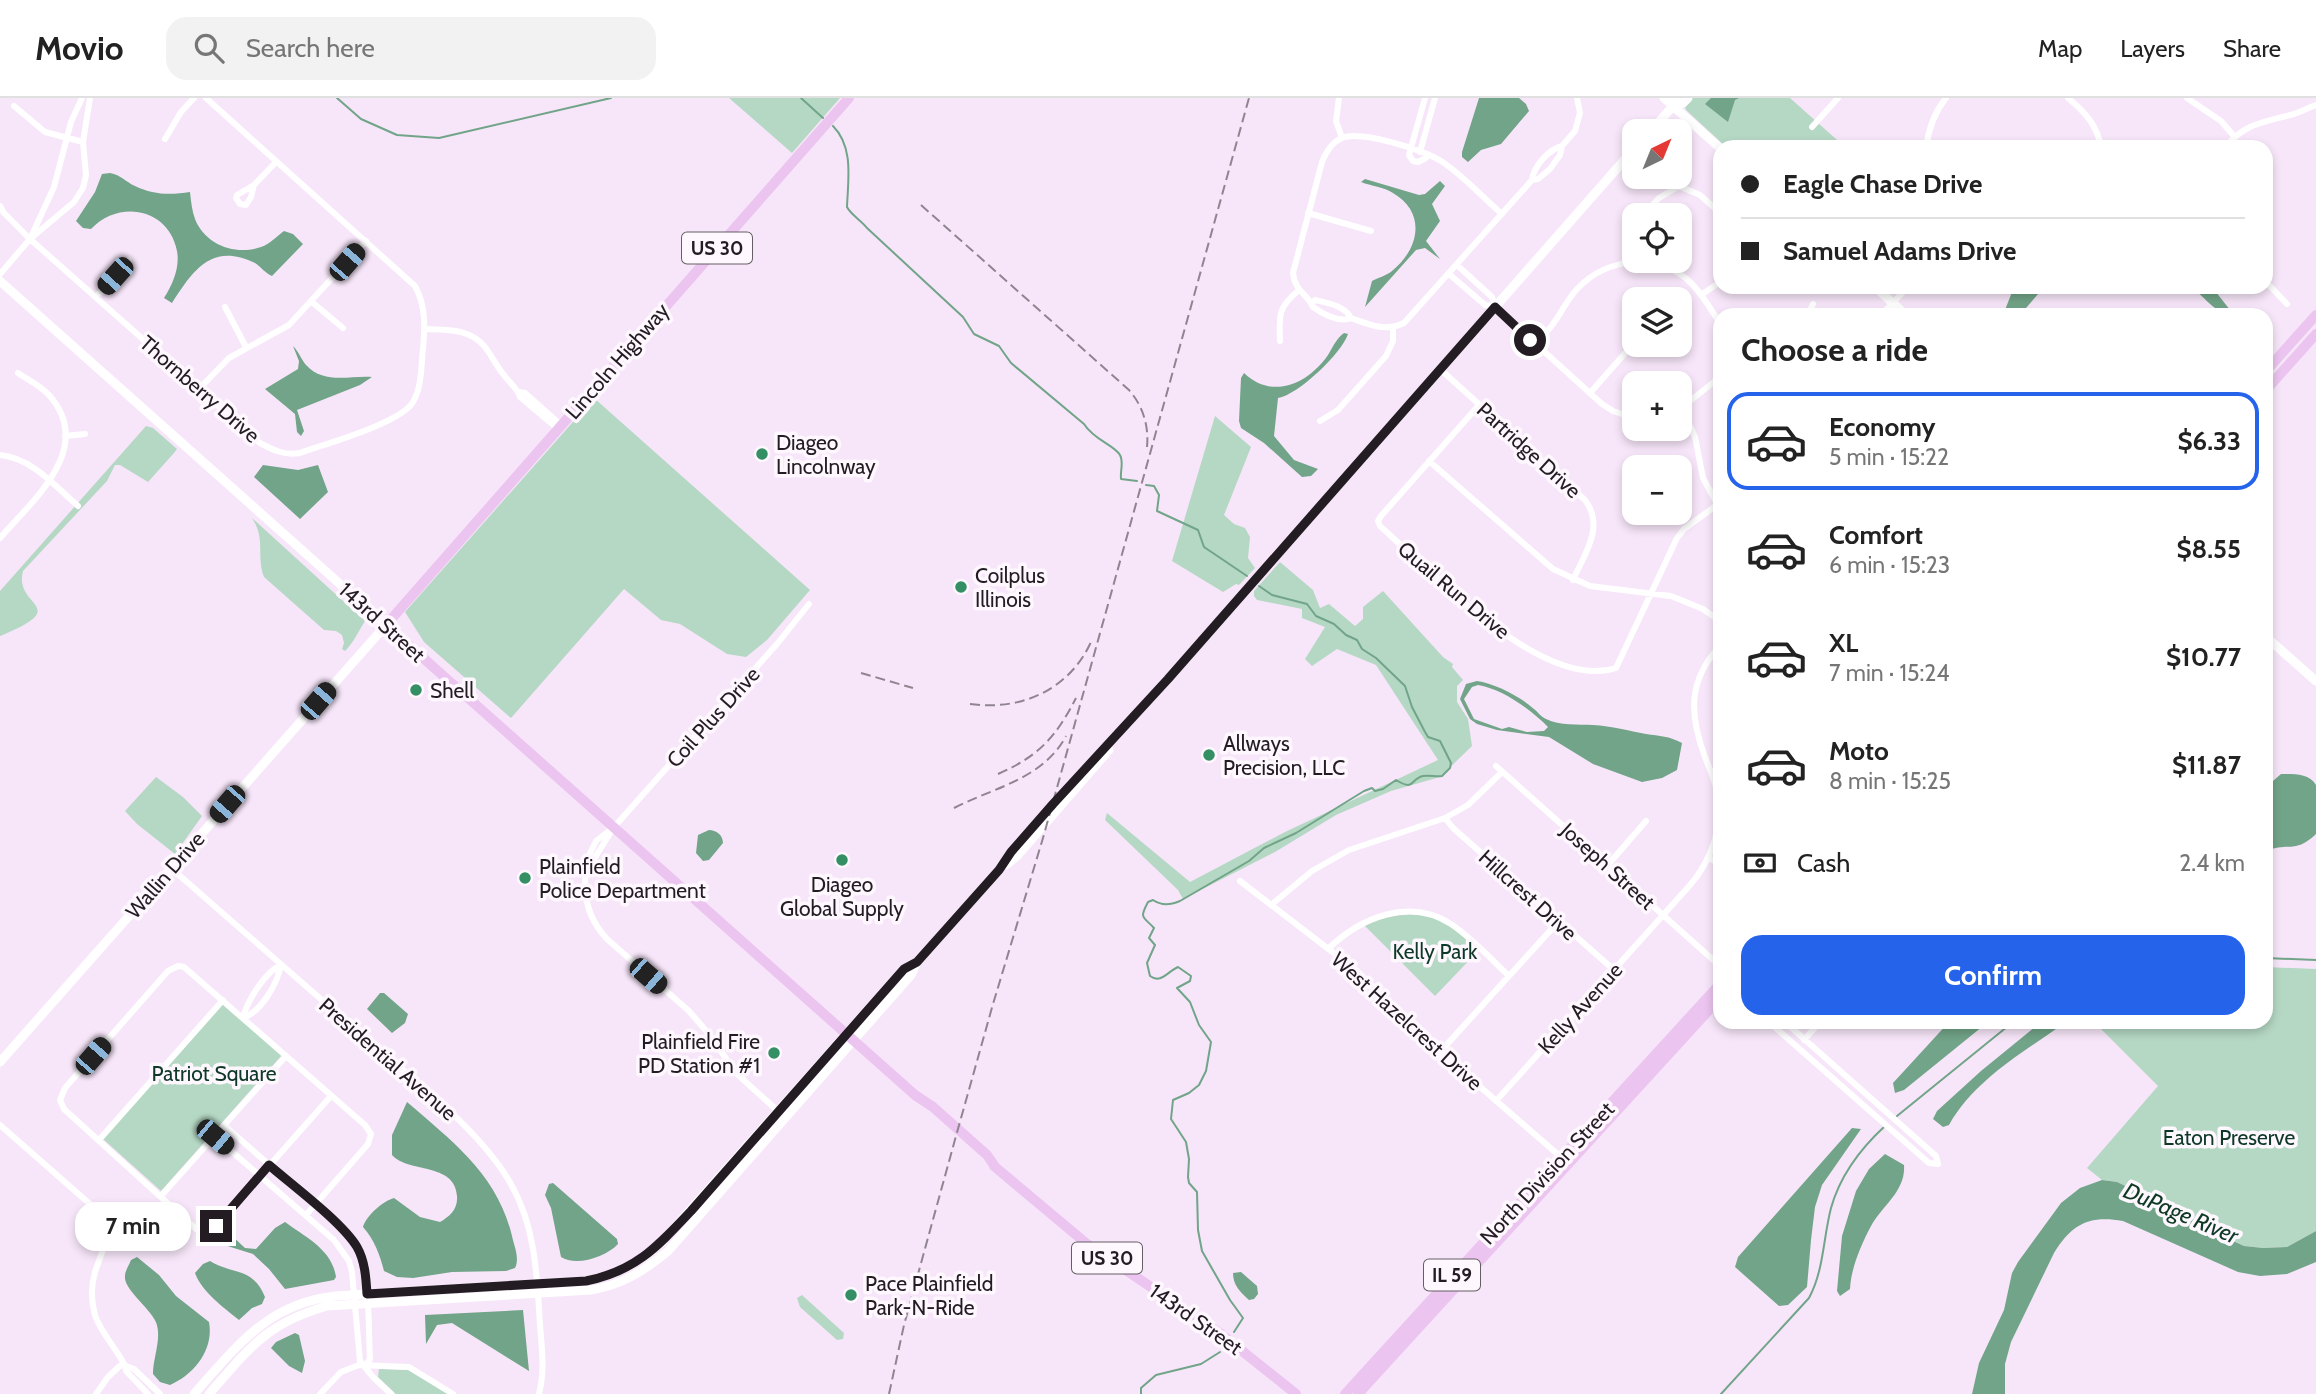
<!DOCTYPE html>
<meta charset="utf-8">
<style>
:root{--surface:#fff;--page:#f2f2f2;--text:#222;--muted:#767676;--line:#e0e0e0;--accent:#2563eb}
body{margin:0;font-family:Cabin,sans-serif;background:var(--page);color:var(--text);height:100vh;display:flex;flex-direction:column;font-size:26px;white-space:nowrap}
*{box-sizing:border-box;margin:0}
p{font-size:23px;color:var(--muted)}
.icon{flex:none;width:38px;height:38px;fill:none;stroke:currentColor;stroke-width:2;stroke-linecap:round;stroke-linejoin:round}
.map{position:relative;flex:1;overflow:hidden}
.side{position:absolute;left:1713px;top:210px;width:560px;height:721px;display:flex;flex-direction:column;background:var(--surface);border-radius:21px;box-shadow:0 4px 10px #0003}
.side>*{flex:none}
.guide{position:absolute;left:1713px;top:42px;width:560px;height:154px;border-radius:21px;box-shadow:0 4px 10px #0003;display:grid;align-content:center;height:154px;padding:0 28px;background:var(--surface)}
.needle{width:46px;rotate:43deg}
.buttons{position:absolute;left:1622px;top:21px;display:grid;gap:14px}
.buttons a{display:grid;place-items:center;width:70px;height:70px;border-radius:14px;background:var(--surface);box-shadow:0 4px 10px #0003;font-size:35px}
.end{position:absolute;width:32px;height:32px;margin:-16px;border:9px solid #231c23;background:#fff;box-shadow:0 0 0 4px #fff}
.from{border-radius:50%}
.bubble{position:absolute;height:49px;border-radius:21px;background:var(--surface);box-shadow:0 4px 10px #0003;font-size:23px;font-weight:700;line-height:49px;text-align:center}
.car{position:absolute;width:21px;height:42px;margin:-21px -10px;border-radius:9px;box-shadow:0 0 5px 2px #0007;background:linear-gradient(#222 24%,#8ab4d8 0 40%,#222 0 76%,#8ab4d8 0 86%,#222 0)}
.guide b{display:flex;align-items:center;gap:24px;height:66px;font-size:26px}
.guide b+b{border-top:2px solid var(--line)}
.guide i{width:18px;height:18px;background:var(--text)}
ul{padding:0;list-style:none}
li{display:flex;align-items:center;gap:21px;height:98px;margin:0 14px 10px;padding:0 14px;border:4px solid transparent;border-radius:21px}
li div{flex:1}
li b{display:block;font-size:26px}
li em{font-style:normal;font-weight:700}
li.active{border-color:var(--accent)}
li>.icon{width:63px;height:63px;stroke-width:1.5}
h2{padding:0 28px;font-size:32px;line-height:84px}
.pay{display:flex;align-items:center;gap:18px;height:77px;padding:0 28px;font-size:26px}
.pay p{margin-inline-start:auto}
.cta{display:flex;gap:14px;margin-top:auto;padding:14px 28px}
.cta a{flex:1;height:80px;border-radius:21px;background:var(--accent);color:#fff;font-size:28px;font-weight:700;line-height:80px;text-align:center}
header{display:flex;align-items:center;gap:42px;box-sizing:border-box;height:98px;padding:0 35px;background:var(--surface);border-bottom:2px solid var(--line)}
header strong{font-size:33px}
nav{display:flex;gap:38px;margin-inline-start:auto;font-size:24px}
.search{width:490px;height:63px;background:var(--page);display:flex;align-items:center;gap:18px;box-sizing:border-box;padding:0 24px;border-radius:21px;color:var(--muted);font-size:26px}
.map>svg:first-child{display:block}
</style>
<header>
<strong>Movio</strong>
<div class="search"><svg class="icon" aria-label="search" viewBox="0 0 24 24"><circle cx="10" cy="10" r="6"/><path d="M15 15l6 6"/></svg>Search here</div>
<nav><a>Map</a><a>Layers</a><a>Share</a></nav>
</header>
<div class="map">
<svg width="2316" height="1296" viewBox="0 0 2316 1296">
<rect width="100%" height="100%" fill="#f7e6f9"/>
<path fill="#b5d8c4" d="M729,0h111l-48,55z
M1692,0h98l55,49h-119l-40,-37 -1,-3z
M594,300l216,192 -43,50 -21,17 -19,-3 -47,-30 -19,-4 -37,-31 -113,129 -87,-76 -19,-30z
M1215,318l36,31 -27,68 10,9 11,4 5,9 -2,21 7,10 -16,17 -3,-1 -13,8 -51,-31z
M146,328l7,2 24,21 -3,4 -26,29 -28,-17h-5l-8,16 -84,90c-10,37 52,34 -23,65v-45z
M252,420l113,103c-7,11 -11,21 -20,30l-3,-2 2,-6 -2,-8 -6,-4 -12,-1 -60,-53c-8,-22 2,-38 -12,-59z
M1280,464l33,28 7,18 9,-4 26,22 8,-7v-12l20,-16 60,66 10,7 -1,3 11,13 -6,6v16l11,17 4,27 -32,31 -49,14 -55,24 -61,37 -92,47 -5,-9 -73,-70 2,-7 83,69 95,-50 153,-72 -62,-95 -39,-16 -25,17 -7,-7 20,-32 -23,-9v-9l-45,-9 -3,-4v-5z
M156,679l27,20 19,19 -27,38 -38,-30 -12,-13z
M1421,815l29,10 30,26 -45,47 -73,-73 10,-5z
M2266,869l50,2v262l-29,16 -24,1 -19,-2 -24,-11 -27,-17 -76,-36 -15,-2 -15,-12 71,-82 -64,-64h172z
M224,905l58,52 -121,136 -58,-52z
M802,1197l42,38 -1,6 -6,1 -37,-33 -3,-9z
M379,1271l29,1 40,24h-52l-18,-17z"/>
<path fill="#71a488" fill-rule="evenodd" d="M1479,0h40l7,6 3,7 -28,33 -20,6 -13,12 -6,-5v-5z
M1711,0h28l-4,2 -7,22 -23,-18z
M110,75c11,2 16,9 25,13 18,9 36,9 55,6 1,9 2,19 5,27 10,26 41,37 66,28 9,-3 16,-11 23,-16l9,3 10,10 -31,32c-7,-3 -11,-9 -17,-13 -44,-21 -62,8 -83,40l-8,-5c9,-14 16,-31 13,-47 -8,-43 -58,-52 -86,-22l-8,-1 -7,-7 19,-29 7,-18z
M1365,81l54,16 6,-1 15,-13 5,5 -13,18 8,17 -14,20 14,18 -15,-11 -9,2 -51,57 7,-26c7,-4 14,-5 20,-10 27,-22 35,-58 1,-78 -9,-6 -22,-7 -32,-11z
M2014,189h30l-24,28h-17z
M2192,189h20l22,28c-17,0 -29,-17 -42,-28z
M1344,235l4,1c-6,19 -50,61 -70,64l-4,38 20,24 24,9 -7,7 -9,1 -38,-34 -23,-15 -2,-7 2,-43 3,-5c28,27 64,11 84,-18 5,-8 8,-16 16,-22z
M293,248c6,6 8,13 13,19 18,20 45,10 66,12l-12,8 -63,25 7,21 -3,5 -4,-4 -2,-18 -30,-25 33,-20 1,-8z
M263,367l35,5 20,-5 10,27 -28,27 -46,-42z
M1477,583c17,2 44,16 57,28 4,3 7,8 12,10 14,7 32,5 47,6 19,1 36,6 53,9 14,2 23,2 36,9l-5,27 -15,8 -20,4 -49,-18 -44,-27 -52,-7 -20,-6 -7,-5 -10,-20 6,-15zM1478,587c25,4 53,25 70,42l-4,4 -17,1 -18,-5 -7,2 -28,-10 -10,-20 8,-12z
M2281,676c13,0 28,-1 35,11v49c-21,20 -27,8 -50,17v-64z
M709,732c7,0 14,5 14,13l-14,17 -6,1 -7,-8 2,-18z
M380,895h4l24,21 -3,9 -13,10 -25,-24z
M1949,924h39l-84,68 -9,3 -2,-10z
M2041,924h25c-42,30 -91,57 -117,103l-6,2 -10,-8 4,-8 44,-40z
M407,1004c46,40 90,72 105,134 2,10 8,22 3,32l-9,3 -54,1 -39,6 -16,-1 -13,-6c-4,-16 -10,-32 -21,-44 3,-11 20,-26 31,-29l26,19 20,5c10,-6 18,-13 17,-26 -2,-34 -50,-23 -65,-41v-20z
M1852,1030l9,1 -39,56 -7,22 -4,33 -4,47 -19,18 -9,1 -44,-39 3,-10z
M1885,1056l19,11c2,26 -22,41 -33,61 -10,19 -20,42 -21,63l-10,7 -3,-5 5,-55 14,-45 13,-22z
M2102,1082l15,2 76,36 27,17 24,11 19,2 24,-1 29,-16v31l-29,12 -27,2 -22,-4 -115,-51c-34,-6 -51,3 -69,32l-43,89 -6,22v30h-33l7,-31 25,-53 8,-37 6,-11 43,-59 19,-15z
M553,1085l64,56 1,5c-12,13 -42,23 -57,13l-10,-49 -6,-13 4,-11z
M285,1124c20,15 47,27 51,55l-2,3 -49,9 -16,-20 -16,-15 -32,-10 6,-9 3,-1 15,14 11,1 19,-21z
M137,1159l22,18 17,21 33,26c5,27 -14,52 -39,63l-10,-3 -7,-8c0,-16 8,-33 4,-49 -4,-15 -34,-35 -32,-49 0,-5 4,-11 6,-16z
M210,1163c23,14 43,6 55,36l-3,7 -10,4 -13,12c-16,-13 -37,-28 -44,-47l8,-9z
M1241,1174l16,14 1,8 -4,5 -5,1c-9,-8 -16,-15 -16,-27z
M523,1212l6,61 -77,-48 -15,2 -11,19 -1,-29z
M295,1235l4,2 6,26 -3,12 -13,-7 -18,-18 5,-6z"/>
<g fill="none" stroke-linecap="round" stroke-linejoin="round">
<path stroke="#71a488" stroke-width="2" d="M337,0l24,21 36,16 42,3 172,-40
M801,0l22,20
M833,28c21,21 15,54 14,81 4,8 14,13 20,21l96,89 11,17 25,12 12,17 73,61c10,16 30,21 36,31 4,7 0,16 1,24l16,2
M1146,387l8,1 5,9 -2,16 41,19 6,17 43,29
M2266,860l50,2
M1897,1018l116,-94
M1234,1234l9,-14 -13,-18 -28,-49 -4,-21 -1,-38 -8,-9 -1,-6 1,-18 -3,-17 -15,-23 2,-19 16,-7 10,-8 7,-14 5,-29 -12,-17 -9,-23 -13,-14 13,-7 1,-5 -13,-9c-11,5 -17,17 -28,9l-3,-13 8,-18 -6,-7 5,-10c-11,-12 -15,-9 -6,-26l5,-2c9,6 17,5 27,1l69,-40 15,-13 32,-15 68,-42 8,-3 3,3 8,-2 13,-9c20,12 13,-1 27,-4 7,-1 13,1 19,0l8,-8 1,-5 -11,-22 -12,-4 -3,-5 -13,-25 -7,-21 -29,-28 -14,-9 -5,-9 -11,-5 -12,-11 -18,-8 -9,-12 -35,-9 -13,-9
M1141,1296v-6l15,-13 45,-11 19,-12
M1721,1296l88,-96c15,-28 14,-59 22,-90 9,-32 29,-59 54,-82"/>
<path stroke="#fff" stroke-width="6" d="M1339,0l-3,23 6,17
M1425,0l-16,57 4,6 5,1 8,-4 2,-3
M2068,0c17,14 29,27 33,49
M2187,0l34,23 13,15
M14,8l31,26 38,10
M1812,29l26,-29
M165,41l16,-27 13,-14
M1926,49c3,-19 8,-34 20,-49
M2226,49c17,-23 38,-25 64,-32 9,-2 17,-7 26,-10
M1420,54l15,-54
M1532,82l6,-1 12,-10 10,-14 2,-9 13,-15 5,-18 -3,-15
M254,87l-3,12 -5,8 -6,-1 -4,-6 1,-3 17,-10 22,-23
M0,108l4,7 26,26 230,204c13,7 25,13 40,10 25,-9 101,-30 113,-51 9,-15 8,-36 10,-53 2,-22 3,-43 -8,-63l-209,-188
M1308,115l63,18
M1643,117l16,-17 20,-12 21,9 20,18
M31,139l23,-50 17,-65 11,-24
M1632,164l-2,-20 4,-16
M1457,167l35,32 3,10
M0,176l30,-35 44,-37 9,-14 3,-13 -3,-33 7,-44
M1449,176l36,31 10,2 107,97 11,7 21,7
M2266,184l21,22
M1958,189l3,4
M1701,197l19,-13
M96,199l33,-37
M312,204l31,26
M1312,205l3,-3c13,3 30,6 36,18 19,7 34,14 53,5l128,-143c2,-14 16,-30 30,-34
M225,209l21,40
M1808,217l5,-11
M1881,217l27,-28
M1351,220c-12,5 -28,-4 -38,-11 -6,-14 -18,-15 -20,-34l29,-111c4,-10 10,-20 20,-24 19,-8 81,12 99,23 22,14 41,36 61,53
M424,231c22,1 46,-1 61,18 7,9 12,20 19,28 5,8 14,13 16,22l38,32
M1280,243c-1,-25 -2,-34 18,-50
M1535,247c6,-7 13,-14 18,-21 9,-12 15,-26 25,-36 30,-31 81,-36 113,-5 12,12 20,27 29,40
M1440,271l145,131c20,27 0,53 -12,80
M199,291l30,-31 60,-33 77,-84
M519,294l6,1 36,32
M1590,295l44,-50
M1479,307l-98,111 -3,5 2,5c51,45 162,166 236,142l61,-130 7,-9 33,-24
M1682,310l13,29 8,41 17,31
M1680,311l40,-32
M1320,323l18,-11 48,-54 7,-15v-13
M65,338l20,-2
M0,357c32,3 55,31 78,51
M1429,363l124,108 37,17 81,10 32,13 17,12
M0,440c33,-38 96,-90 49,-143 -9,-10 -21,-15 -31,-22
M1496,668l224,200
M1445,720l8,10 161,142
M614,729l-18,14 -12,25c2,7 1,14 1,22 1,20 8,36 22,51l82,72 19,22 29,41 42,38
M1709,760l11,6
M1607,768l39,-45
M171,770c64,56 128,112 192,168 48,42 119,95 149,150 24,43 25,92 28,139 2,24 5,46 -1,69
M586,774l28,-45 163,-183 32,-40
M1240,783l117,90 83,81 122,106
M1271,807l41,-34 37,-21 96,-32 23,-13 34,-33
M1328,851c32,-31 81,-52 123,-25 21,14 39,34 57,51
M243,920c19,-7 34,-34 38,-53
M243,920c4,-17 22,-46 38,-53
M1769,924l160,141 9,1
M1785,924l151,134 2,8
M1804,942l16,-18
M1440,954l118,-130
M1496,1003l195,-217c20,-24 31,-54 27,-86 -1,-14 -8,-28 -13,-41 -16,-43 -17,-77 15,-111
M0,1027l99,87c15,22 3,38 -4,60 -4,14 -4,29 0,43 5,18 30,43 31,56l22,23
M225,1028l117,103c5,6 11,11 14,17 15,25 12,83 14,113l-4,6
M215,1039l119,103 15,21 3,11 8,89 13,16 18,17
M99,1042l124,-140
M161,1098l125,-140
M306,1117l62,-71 3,-10 -6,-9 -181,-158 -6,-1 -10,5 -103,117 -5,12 4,9 132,120 9,2 11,-5 115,-130
M126,1268l8,3 26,25
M96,1296l12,-17 15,-14
M320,1296l21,-22 18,-7 50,2 44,27"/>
<path stroke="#fff" stroke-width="9" d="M1664,0l56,50
M1673,8l10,-3 5,-5
M1651,33l22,-25 3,-8
M0,183l386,344 -386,437
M1875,189l31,28
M2266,539l50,44
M1006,767l11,-9 92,-106
M194,1296c43,-48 74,-91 142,-98l250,-15c29,-6 54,-18 75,-38l243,-274 13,-7
M209,1296c41,-46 56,-70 118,-88l264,-16c31,-5 53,-19 77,-39l243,-276 6,-13 82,-92 12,-18 42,-48 115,-125 466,-530"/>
<path stroke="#ebc4ef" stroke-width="10" d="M849,0l-463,527 529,470 18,12 54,48 9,13
M2266,273l50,-56
M2266,292l50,-56
M994,1068l93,78 134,90 75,60
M1345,1296l375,-410
M1358,1296l362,-396"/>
<path stroke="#908491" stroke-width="2" stroke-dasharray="10 5" stroke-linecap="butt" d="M921,107l208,185c14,16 20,36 18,57
M861,575l52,15
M970,606c51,7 99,-14 121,-62
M998,676c41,-18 58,-37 78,-76
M954,710c41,-21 89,-29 112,-72
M889,1296l15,-69 52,-189 37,-132 50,-166 206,-740"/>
</g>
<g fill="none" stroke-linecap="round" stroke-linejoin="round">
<path stroke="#231c23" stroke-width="9" d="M216,1128l53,-61c23,20 73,57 88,82 8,14 9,31 10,47l219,-13c50,-10 72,-35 105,-70l213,-242 13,-7 82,-92 12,-18 42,-48 115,-125 327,-372 35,33"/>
</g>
<g fill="#358f65" stroke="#fef7fe" stroke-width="2.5">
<circle cx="762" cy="356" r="7"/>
<circle cx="961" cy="489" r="7"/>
<circle cx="416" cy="592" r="7"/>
<circle cx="1209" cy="657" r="7"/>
<circle cx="842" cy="762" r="7"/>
<circle cx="525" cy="780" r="7"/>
<circle cx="774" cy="955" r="7"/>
<circle cx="851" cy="1197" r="7"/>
</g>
<g text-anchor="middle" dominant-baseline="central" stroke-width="7" stroke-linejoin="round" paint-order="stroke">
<g fill="#fef7fe" stroke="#655e65" stroke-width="2">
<rect x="682" y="134.5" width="70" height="31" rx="5"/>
<rect x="1072" y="1144.5" width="70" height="31" rx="5"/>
<rect x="1424" y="1161.5" width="56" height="31" rx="5"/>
</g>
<g font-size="19" font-weight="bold" fill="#231c23">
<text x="717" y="150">US 30</text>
<text x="1107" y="1160">US 30</text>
<text x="1452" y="1177">IL 59</text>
</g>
<g font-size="21" fill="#231c23" stroke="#fef7fe">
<text transform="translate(617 263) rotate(-49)">Lincoln Highway</text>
<text transform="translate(200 291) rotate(41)">Thornberry Drive</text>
<text transform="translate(1529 352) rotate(42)">Partridge Drive</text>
<text transform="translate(1454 492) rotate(40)">Quail Run Drive</text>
<text transform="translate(382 524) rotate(42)">143rd Street</text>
<text transform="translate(713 619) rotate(-48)">Coil Plus Drive</text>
<text transform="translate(1608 768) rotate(42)">Joseph Street</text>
<text transform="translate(165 777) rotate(-49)">Wallin Drive</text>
<text transform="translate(1528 797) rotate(42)">Hillcrest Drive</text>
<text transform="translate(1580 910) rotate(-48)">Kelly Avenue</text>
<text transform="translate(1407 923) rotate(42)">West Hazelcrest Drive</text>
<text transform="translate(388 961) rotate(41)">Presidential Avenue</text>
<text transform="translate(1547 1075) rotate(-47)">North Division Street</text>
<text transform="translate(1196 1221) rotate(35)">143rd Street</text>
</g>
<g font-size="21" fill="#231c23" stroke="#fef7fe" text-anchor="start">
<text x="776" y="344">Diageo<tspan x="776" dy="24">Lincolnway</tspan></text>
<text x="975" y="477">Coilplus<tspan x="975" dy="24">Illinois</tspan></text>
<text x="430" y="592">Shell</text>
<text x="1223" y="645">Allways<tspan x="1223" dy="24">Precision, LLC</tspan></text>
<text x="539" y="768">Plainfield<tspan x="539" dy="24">Police Department</tspan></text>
<text x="842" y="786" text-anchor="middle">Diageo<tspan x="842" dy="24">Global Supply</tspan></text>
<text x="760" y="943" text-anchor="end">Plainfield Fire<tspan x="760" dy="24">PD Station #1</tspan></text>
<text x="865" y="1185">Pace Plainfield<tspan x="865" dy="24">Park-N-Ride</tspan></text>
</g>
<g font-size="21" fill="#0e3926" stroke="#fef7fe">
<text x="1435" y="853">Kelly Park</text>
<text x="214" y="975">Patriot Square</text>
<text x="2229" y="1039">Eaton Preserve</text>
</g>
<g font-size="23" font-style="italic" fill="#0e3925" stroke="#fef7fe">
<text transform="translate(2181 1115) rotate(23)">DuPage River</text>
</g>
</g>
</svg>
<div class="buttons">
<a><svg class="needle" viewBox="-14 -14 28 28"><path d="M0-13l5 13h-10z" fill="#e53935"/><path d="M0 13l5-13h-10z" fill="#767676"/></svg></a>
<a><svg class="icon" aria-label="locate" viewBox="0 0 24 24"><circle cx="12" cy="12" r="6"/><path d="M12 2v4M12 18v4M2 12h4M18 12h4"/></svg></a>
<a><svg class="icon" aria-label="layers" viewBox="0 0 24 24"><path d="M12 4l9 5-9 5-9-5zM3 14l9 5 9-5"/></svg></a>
<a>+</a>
<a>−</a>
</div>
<i class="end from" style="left:1530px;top:242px"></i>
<i class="end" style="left:216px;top:1128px"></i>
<div class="bubble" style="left:75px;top:1104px;width:116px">7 min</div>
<i class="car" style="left:347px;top:164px;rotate:41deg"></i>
<i class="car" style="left:115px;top:178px;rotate:222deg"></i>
<i class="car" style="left:318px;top:603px;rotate:41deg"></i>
<i class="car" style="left:227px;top:706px;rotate:221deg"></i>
<i class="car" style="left:648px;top:878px;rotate:131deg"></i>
<i class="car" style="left:93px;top:958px;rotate:41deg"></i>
<i class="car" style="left:215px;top:1039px;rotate:130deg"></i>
<div class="guide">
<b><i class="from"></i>Eagle Chase Drive</b>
<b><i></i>Samuel Adams Drive</b>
</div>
<section class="side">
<h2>Choose a ride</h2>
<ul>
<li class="active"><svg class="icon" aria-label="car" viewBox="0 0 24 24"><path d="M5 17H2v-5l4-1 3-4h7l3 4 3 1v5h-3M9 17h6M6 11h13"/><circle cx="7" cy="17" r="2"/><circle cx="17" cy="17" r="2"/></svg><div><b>Economy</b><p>5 min · 15:22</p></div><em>$6.33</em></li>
<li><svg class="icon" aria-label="car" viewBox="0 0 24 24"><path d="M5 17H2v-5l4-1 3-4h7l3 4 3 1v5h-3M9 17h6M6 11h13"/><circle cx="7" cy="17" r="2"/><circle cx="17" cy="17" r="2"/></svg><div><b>Comfort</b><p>6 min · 15:23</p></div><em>$8.55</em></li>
<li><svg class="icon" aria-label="car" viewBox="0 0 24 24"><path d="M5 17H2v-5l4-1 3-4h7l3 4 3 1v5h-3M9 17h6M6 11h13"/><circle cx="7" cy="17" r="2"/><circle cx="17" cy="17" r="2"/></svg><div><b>XL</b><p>7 min · 15:24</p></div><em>$10.77</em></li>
<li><svg class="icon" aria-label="car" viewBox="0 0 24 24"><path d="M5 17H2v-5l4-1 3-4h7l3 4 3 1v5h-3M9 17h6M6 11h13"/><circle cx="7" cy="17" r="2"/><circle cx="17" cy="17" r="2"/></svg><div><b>Moto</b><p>8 min · 15:25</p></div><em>$11.87</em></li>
</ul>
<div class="pay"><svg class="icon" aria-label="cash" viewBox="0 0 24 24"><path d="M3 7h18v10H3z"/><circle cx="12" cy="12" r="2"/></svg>Cash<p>2.4 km</p></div>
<div class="cta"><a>Confirm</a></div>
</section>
</div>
